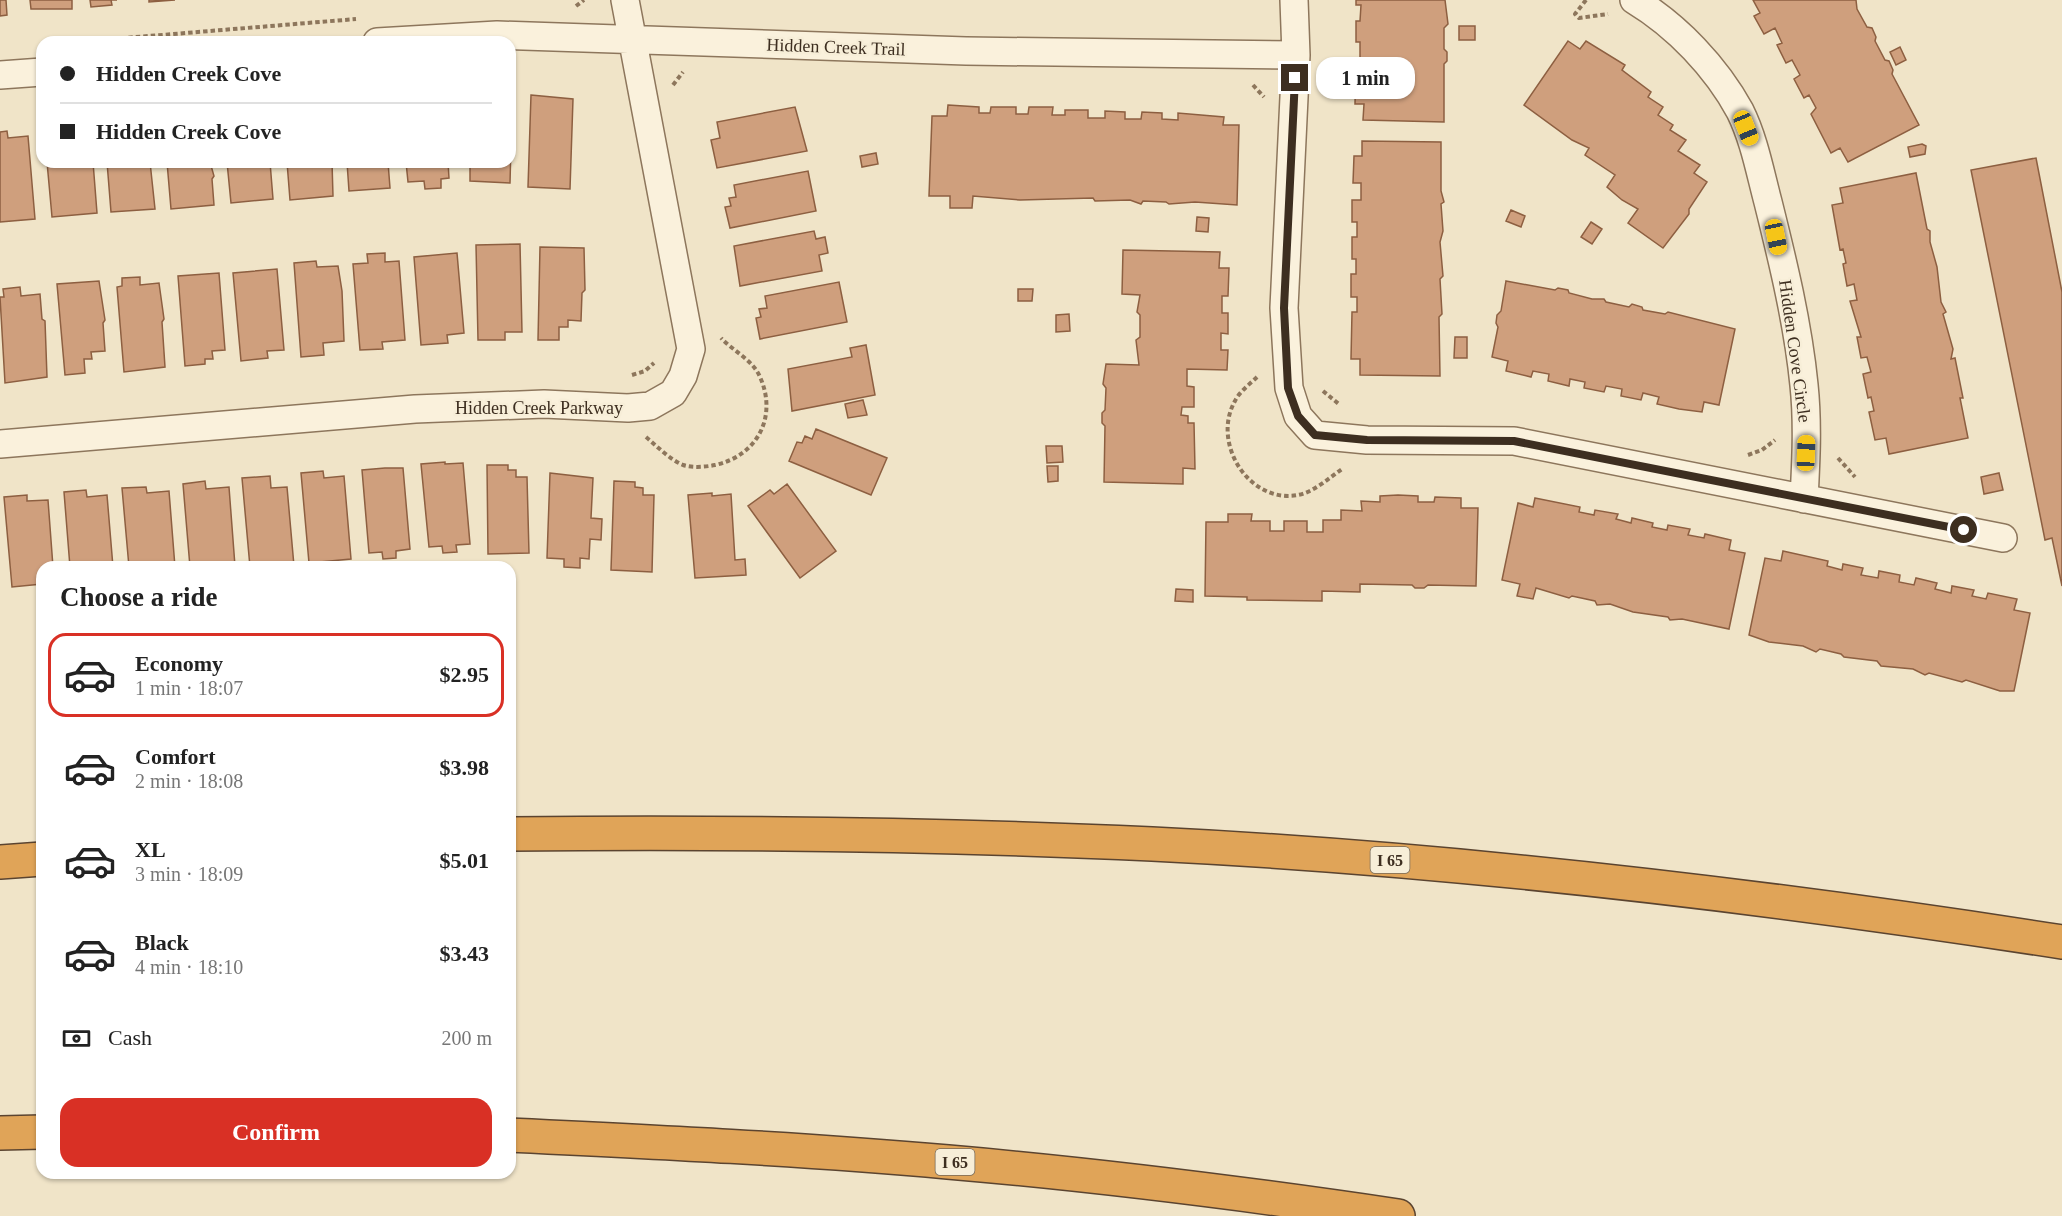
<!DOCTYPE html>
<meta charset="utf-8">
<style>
:root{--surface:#fff;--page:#f6f6f6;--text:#222;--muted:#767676;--line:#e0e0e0;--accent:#d93025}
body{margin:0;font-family:Georgia,serif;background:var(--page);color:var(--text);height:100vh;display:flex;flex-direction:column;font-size:22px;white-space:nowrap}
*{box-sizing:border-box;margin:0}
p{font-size:20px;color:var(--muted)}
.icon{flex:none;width:33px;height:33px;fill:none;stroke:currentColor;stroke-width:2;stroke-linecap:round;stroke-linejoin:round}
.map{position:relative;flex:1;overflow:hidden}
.drawer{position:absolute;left:36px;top:561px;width:480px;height:618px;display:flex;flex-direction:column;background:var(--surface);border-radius:18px;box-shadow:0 2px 4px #0004}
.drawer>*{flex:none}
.top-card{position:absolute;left:36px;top:36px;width:480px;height:132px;border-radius:18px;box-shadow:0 2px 4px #0004;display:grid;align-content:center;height:132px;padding:0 24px;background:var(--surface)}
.end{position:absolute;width:27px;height:27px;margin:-14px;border:8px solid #3d2e20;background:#fff;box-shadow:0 0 0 3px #fff}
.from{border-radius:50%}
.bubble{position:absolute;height:42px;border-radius:18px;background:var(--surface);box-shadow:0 2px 4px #0004;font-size:20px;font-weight:600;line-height:42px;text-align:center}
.car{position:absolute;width:18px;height:36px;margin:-18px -9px;border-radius:8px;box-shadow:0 0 4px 2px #0007;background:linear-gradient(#f5c518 24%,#345 0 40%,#f5c518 0 76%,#345 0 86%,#f5c518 0)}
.top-card b{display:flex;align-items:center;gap:21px;height:57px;font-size:22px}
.top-card b+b{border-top:2px solid var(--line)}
.top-card i{width:15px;height:15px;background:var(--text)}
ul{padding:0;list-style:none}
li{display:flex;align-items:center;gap:18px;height:84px;margin:0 12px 9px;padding:0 12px;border:3px solid transparent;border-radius:18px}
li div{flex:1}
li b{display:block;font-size:22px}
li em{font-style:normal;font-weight:600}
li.on{border-color:var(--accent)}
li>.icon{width:54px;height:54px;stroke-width:1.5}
h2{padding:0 24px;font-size:27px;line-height:72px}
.pay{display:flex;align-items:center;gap:15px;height:66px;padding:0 24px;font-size:22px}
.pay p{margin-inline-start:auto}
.button{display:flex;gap:12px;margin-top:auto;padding:12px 24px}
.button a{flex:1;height:69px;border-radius:18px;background:var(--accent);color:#fff;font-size:24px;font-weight:600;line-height:69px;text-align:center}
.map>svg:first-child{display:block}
</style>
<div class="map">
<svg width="2062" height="1216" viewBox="0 0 2062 1216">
<rect width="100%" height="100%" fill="#f0e4c8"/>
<path fill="#cf9f7d" stroke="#8d5f41" stroke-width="1.5" d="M0,0h6l1,15 -7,1z
M30,0h42v9h-41z
M90,0h27h-6l1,5 -21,2z
M149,0h26l-26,2z
M1356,0h89l3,24 -4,4v21l3,3v9l-3,3v58l-81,-2 1,-16h-9l1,-46h4v-16h-4v-21h4l1,-16h-5z
M1753,0h103l1,9 10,18 5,1 4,9 -1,4 10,19 4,1 4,9 -1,4 27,51 -71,37 -8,-14 -9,5 -20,-39 5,-6 -7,-13 -5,3 -10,-19 6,-4 -8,-15 -6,3 -9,-18 5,-2 -7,-15 -11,6 -10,-18 6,-3z
M1459,26h16v14h-16z
M1568,41l12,8 6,-8 39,24 -3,5 29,22 -3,5 15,10 -5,8 15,10 -3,5 16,10 -8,11 22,14 -6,8 13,9 -18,27v5l-26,34 -35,-25 10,-14 -16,-9 -15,-13 8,-12 -30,-20 4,-7 -17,-8 -48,-35z
M1900,47l6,13 -10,5 -6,-13z
M531,95l42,4 -3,90 -42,-2z
M948,105l31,2v6h11l1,-6h25v7h12l1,-7h24l-1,8h13v-5h23v8h17v-7l20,1v7h16l1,-7 20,1v6l16,1v-7l46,4 -1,8h16l-2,80 -42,-3 -26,2 -3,-2 -23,-1 -2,3 -11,-4 -35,1 -2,-3 -73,2 -47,-4 -1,12h-22v-12h-21l3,-80h15z
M510,107h2l-2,76 -40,-2v-19h40z
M795,107l12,44 -90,17 -6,-28 9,-2 -3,-16z
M7,131l1,7 20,-2 7,83 -35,3v-90z
M1362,141l79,1v49l3,11 -3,2 2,27 -3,11 3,34 -3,3 2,35 -3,3 1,59 -80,-1v-16h-9l1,-47h5v-15h-6v-23h5v-15h-4v-22h5v-15h-5v-22h9v-17h-8l1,-27h8z
M1922,144l4,2 -1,8 -15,3 -2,-10z
M876,153l2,11 -16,3 -2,-11z
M2036,158l26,134v294l-10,-48 -7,2 -74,-370z
M47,162h46l4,51 -45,4z
M107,162h43l5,47 -44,3z
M167,162h43l4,14 -2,3 2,26 -43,4z
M227,162h43l3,37 -42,4z
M287,162h45l1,34 -43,4z
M347,162h41l2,26 -41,3z
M406,162h42l1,16 -8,1v9l-16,1 -1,-8 -16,1z
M808,171l8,40 -86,17 -5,-21 6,-1 -2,-8 7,-1 -2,-12z
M1916,173l11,56 3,2v11l7,25 4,35 5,10 -3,2 10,35 -2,10 4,-1 8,40h-3l8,40 -79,16 -3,-16 -11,2 -6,-28 5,-1 -3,-14 -3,1 -5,-24 8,-2 -4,-15 -6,1 -4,-21h4l-11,-36 7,-1 -3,-16 -7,2 -4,-22 3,-1 -3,-14 -3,1 -8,-45 11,-2 -3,-15z
M1511,210l14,6 -4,11 -15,-6z
M1197,217l12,1 -1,14 -12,-1z
M1591,222l11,7 -10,15 -11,-7z
M814,231l2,8 9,-2 3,16 -9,2 3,16 -82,15 -6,-40z
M520,244l2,88h-17v8h-27l-2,-95z
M540,247l44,1 1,42 -3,3 -1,28 -13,-1v7h-9v13h-21z
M1123,250l97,2 -1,16h10l-1,28h-6v17h6v21l-7,-1v17h7l-1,20 -40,-1v17l7,1v20h-12l-1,8 7,1v7h6l1,46 -12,-1v16l-79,-2 1,-56 -3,-3v-10l3,-3 1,-22 -3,-4 3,-20 33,1 -3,-25 4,-3v-22l-3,-3 3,-17 -18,-1z
M385,253v9l14,-1 6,79 -23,2 1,7 -23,1 -7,-86 15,-1 -1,-9z
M457,253l7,80 -17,2 1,8 -27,2 -7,-88z
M316,261l1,6 21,-1 4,25 2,50 -21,2 1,12 -23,2 -7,-94z
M277,269l7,81 -17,1 1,7 -27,3 -8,-88z
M219,273l6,77 -13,1 1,8h-8v5l-20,2 -7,-90z
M140,277v8l19,-2 5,36 -2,3 3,45 -41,5 -7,-85 5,-1v-8z
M99,281l6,39 -2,3 2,28 -14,1 1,7h-8l1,14 -20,2 -8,-91z
M1506,281l49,9 3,-2 10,2 1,3 23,6h12l2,3 23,5 3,-3 10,3 1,3 22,4 3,-2 67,17 -16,76 -15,-3 -2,10 -23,-3 -22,-5 2,-7 -16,-4 -2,7 -20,-4 1,-7 -16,-3 -2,6 -20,-4 1,-6 -15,-3 -1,7 -21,-5 1,-7 -16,-3 -2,6 -25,-6 2,-10 -16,-4 6,-30 -2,-4 1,-8 4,-4z
M839,282l8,40 -87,17 -4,-21 5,-1 -2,-8 8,-1 -2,-12z
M20,287l1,9 19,-2 2,25 3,2 2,56 -42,6 -5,-86h4l-1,-8z
M1018,289h15l-1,12h-14z
M1069,314l1,17 -14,1v-17z
M1455,337h12v21h-13z
M866,345l9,50 -83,16 -4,-42 64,-12 -2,-9z
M863,400l4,15 -19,3 -3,-14z
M816,429l71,29 -16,37 -82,-34 8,-19 5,1 3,-7 7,3z
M1046,446h16l1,16 -16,1z
M445,462v2l18,-1 7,81 -14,1 1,7 -14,1 -1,-7 -13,1 -8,-83z
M487,465h21v5h8v7h11l2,76 -41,1z
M1047,466h11v15l-10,1z
M385,468h18l7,81 -14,2v7l-13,1 -1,-7 -13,1 -7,-83z
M323,471l1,7 20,-2 7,83 -42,4 -8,-90z
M550,473l43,5 -2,40 11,1 -1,21 -11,-1 -1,20 -9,-1v10l-16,-1v-8l-17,-1z
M1999,473l4,17 -19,4 -3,-17z
M270,476l1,12 16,-1 7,79 -44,1 -8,-89z
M205,481l1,8 23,-2 6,79 -45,1 -7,-83z
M614,481l21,1v5l8,1v7h11l-2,77 -41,-2z
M787,484l49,67 -36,27 -52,-72 22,-16 4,4z
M146,487l1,6 22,-2 6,76h-46l-7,-79z
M86,490l1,7 20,-2 6,72h-43l-6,-75z
M712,493v3l19,-2 4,66 10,-1 1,16 -51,3 -7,-83z
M27,495v6l21,-1 5,67h-11v17l-30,3 -8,-90z
M1398,495l20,1v6h16l1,-5 26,1v10h17l-2,78 -48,-1 -4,3h-9l-3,-3 -52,-1v8l-38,-1v10l-75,-1v-3l-42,-1 1,-74h22v-8h24l-1,7h19v10h14v-10h23v11h16v-12h18v-10l21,1 -1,-10 19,1v-6z
M1535,498l45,9 -1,5 15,3 1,-5 23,4 -2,5 15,4 1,-5 21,5 -1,4 15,3 1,-5 22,4 -2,6 16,3 1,-4 26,6 -2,10 16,3 -16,76 -47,-10 -12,1 -2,-3 -35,-5 -23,-8 -13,1 -2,-4 -23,-5 -3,2 -33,-10 -3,11 -16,-3 3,-12 -18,-4 16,-77 15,4z
M1783,551l45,10 -1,5 15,4 1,-6 20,4 -2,7 17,3 1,-7 21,4 -1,7 15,3 2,-7 21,5 -2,6 16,4 1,-7 22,4 -2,6 14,3 2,-6 29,6 -3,11 16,3 -16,78h-14l-34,-11 -4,2 -33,-9 -4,2 -12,-6 -32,-3 -4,-5 -33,-4 -3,-3 -21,-5 -4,3 -13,-6 -34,-4 -20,-7 16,-77 16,3z
M1176,589l17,1v12l-18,-1z"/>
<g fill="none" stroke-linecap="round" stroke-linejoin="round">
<defs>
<path id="minor" d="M1294,0l2,55 -12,253 5,80 9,28 17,19 52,5 147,1 489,97
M1634,0c43,26 82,67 106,111 14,28 20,61 28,91 15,60 30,122 36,183 4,38 2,76 0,114
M377,42l120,-7 469,16 330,4
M0,75l42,-3
M0,444l415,-35 129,-5 84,4 22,-2 23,-13 10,-17 8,-27 -66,-349"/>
<path id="motorway" d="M510,834c214,-2 428,0 642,10 305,15 608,51 910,98
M0,862l42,-3
M0,1133l42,-1
M510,1135c146,7 293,14 438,27 151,13 301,32 450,54"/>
</defs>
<use href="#minor" stroke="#8d765c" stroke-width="30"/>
<use href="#motorway" stroke="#5b4430" stroke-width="36"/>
<path stroke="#8d765c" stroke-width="4" stroke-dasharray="4.5 3" stroke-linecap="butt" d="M1586,0l-11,14 4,4 29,-4
M576,6l8,-6
M76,42l280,-23
M673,85l10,-13
M1253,85l11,12
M632,375l13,-4 9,-8
M1257,377c-7,7 -18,15 -22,24 -24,42 14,103 63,94 16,-3 31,-17 44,-26
M1323,391l17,14
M646,437c12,10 23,22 37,28 10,3 22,2 32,0 42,-9 63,-48 45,-88 -7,-17 -27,-26 -39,-39
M1748,455l14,-5 13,-10
M1838,458l17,19"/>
<use href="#minor" stroke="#faf1dc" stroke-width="27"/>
<use href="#motorway" stroke="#e0a458" stroke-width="33"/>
</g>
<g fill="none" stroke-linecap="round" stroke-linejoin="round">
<path stroke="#3d2e20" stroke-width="8" d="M1295,78l-11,230 4,80 10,28 17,19 52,5 147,1 450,89"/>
</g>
<g text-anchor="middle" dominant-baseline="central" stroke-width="5" stroke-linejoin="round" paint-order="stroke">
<g fill="#f7eed8" stroke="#756857" stroke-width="1.5">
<rect x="1370.5" y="847" width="39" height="26" rx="4.5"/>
<rect x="935.5" y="1149" width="39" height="26" rx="4.5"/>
</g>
<g font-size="16" font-weight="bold" fill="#3d2e20">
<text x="1390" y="860">I 65</text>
<text x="955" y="1162">I 65</text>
</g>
<g font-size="18" fill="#3d2e20" stroke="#f7eed8">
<text transform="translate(836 47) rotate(2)">Hidden Creek Trail</text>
<text transform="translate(1795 351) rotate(82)">Hidden Cove Circle</text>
<text x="539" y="408">Hidden Creek Parkway</text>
</g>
</g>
</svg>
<i class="end from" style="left:1964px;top:530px"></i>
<i class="end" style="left:1295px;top:78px"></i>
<div class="bubble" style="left:1316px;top:57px;width:99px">1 min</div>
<i class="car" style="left:1746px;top:128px;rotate:158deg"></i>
<i class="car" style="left:1776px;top:237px;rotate:168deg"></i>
<i class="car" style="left:1806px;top:453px;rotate:2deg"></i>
<div class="top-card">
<b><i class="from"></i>Hidden Creek Cove</b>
<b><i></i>Hidden Creek Cove</b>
</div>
<section class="drawer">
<h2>Choose a ride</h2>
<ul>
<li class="on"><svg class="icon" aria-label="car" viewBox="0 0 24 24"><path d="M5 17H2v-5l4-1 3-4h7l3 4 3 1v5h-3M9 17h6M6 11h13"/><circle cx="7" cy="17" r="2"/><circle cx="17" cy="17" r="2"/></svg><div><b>Economy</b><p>1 min · 18:07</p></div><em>$2.95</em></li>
<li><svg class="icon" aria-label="car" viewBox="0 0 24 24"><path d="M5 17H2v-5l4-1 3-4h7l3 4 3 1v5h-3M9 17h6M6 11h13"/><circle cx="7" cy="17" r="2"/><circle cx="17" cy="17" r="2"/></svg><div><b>Comfort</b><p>2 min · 18:08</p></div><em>$3.98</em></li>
<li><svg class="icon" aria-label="car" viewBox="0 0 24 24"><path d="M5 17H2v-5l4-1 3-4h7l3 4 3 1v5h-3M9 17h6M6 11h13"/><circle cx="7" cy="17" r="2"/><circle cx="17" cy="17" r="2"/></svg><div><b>XL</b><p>3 min · 18:09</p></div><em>$5.01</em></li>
<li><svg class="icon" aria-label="car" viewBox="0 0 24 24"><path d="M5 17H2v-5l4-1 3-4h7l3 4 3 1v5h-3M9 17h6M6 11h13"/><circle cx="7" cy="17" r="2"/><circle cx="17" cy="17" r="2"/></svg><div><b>Black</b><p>4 min · 18:10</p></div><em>$3.43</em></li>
</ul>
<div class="pay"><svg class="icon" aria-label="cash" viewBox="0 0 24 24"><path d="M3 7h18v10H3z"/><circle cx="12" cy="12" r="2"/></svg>Cash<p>200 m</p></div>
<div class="button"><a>Confirm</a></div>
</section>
</div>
